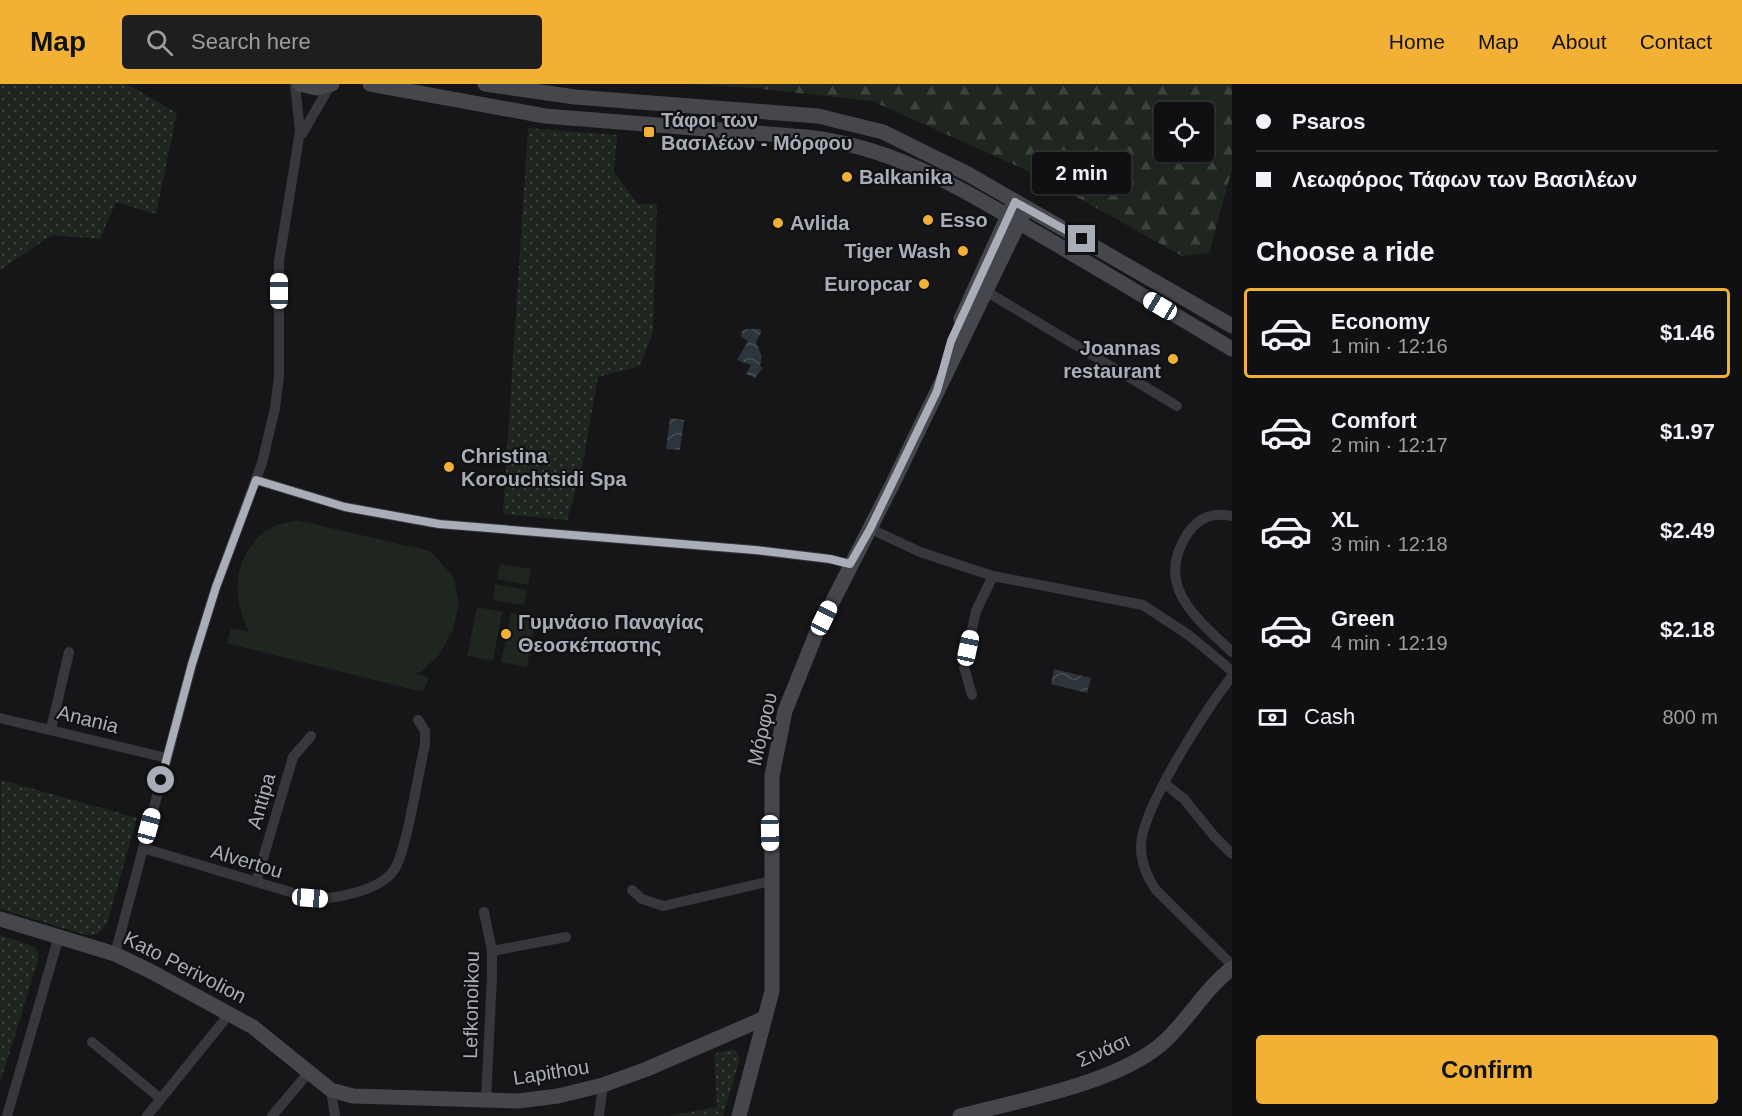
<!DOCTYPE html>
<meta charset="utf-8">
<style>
:root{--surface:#101012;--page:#1e1e20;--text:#f1f3f6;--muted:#9c9d9f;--line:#303032;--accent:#f2b134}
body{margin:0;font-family:Helvetica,sans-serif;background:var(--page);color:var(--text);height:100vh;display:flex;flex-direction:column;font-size:22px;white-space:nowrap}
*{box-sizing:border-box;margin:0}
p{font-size:20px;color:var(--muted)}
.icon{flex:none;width:33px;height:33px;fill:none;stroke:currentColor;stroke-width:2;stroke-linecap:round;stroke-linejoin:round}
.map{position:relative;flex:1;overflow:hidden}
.side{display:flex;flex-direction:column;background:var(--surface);width:510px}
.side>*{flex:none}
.top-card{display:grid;align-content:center;height:132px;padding:0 24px;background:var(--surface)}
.fabs{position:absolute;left:1154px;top:18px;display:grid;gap:12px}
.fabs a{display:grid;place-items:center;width:60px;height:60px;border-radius:6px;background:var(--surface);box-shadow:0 2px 4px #0004,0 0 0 2px var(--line);font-size:30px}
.end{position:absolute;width:27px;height:27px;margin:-14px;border:8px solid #a8adb8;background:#111;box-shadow:0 0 0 3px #111}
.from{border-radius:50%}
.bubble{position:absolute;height:42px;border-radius:6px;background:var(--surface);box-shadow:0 2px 4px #0004,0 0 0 2px var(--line);font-size:20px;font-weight:700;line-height:42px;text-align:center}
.car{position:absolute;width:18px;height:36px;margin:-18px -9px;border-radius:8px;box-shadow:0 0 4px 2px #0007;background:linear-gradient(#fff 24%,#345 0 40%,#fff 0 76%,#345 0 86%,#fff 0)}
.top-card b{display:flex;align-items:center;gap:21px;height:57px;font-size:22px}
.top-card b+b{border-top:2px solid var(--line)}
.top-card i{width:15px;height:15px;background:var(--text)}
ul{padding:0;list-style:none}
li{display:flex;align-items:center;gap:18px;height:90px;margin:0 12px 9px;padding:0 12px;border:3px solid transparent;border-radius:6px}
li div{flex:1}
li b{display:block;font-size:22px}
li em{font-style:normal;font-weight:700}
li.active{border-color:var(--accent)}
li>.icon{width:54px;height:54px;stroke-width:1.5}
h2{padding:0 24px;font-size:27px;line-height:72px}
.pay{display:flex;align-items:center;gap:15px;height:66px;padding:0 24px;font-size:22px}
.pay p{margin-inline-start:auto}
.primary-button{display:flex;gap:12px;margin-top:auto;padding:12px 24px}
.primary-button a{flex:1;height:69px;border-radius:6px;background:var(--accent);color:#111;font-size:24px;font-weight:700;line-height:69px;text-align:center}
header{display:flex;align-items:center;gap:36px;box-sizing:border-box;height:84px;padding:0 30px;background:var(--accent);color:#111}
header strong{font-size:28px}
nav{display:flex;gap:33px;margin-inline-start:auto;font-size:21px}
.search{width:420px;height:54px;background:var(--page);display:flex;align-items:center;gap:15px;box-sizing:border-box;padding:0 21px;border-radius:6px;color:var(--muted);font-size:22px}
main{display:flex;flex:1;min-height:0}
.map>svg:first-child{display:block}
</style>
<header>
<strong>Map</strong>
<div class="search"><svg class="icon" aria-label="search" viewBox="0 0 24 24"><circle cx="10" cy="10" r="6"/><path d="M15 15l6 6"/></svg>Search here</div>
<nav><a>Home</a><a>Map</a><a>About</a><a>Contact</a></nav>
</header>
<main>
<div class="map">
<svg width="1232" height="1032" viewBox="0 0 1232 1032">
<defs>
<pattern id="grass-dots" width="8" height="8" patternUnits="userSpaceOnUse" patternTransform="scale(1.5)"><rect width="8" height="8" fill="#1e261f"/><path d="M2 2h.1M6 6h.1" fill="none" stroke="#3c433d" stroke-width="1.8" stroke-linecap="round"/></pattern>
<pattern id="forest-firs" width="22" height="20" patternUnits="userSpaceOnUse" patternTransform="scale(1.5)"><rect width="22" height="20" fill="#1e261f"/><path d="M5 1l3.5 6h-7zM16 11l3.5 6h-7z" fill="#3c433d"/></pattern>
<pattern id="water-waves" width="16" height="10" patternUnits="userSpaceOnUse" patternTransform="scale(1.5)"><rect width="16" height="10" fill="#2c353c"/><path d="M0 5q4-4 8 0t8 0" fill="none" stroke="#485056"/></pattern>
</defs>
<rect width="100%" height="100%" fill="#161618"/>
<path fill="url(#grass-dots)" d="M0,0h127l50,29 -21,101 -40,-12 -16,37 -48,-4 -52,35z
M528,44l89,7 -3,37 24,32h19l-4,128 -13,34 -42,11 -16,90 -15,53 -64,-6z
M1,696l136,38 -30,106 -10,10 -11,1 -86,-26z
M0,851l35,12 4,10 -39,126z
M735,965l5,10 -17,57h-55l49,-9 -3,-53z"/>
<path fill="url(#forest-firs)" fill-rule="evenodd" d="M688,0h544v85l-23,84 -27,3 -143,-80 -167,-75 -118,-13zM1164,28h39v40h-39z"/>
<path fill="#1e261f" d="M296,436l134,31 23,25 6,27 -6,27 -14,25 -18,17 -8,1 16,5 -6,14 -196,-49 4,-15 17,3c-16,-36 -16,-72 17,-100 7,-6 22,-8 31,-11z
M500,480l31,5 -3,16 -31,-6z
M495,500l32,6 -3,15 -31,-5z
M477,523l25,5 -9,49 -26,-5z
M511,529l25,5 -9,49 -26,-5z"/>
<path fill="url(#water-waves)" d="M746,245h14l1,4 -5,9 6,15 -2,9 3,2 -8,10 -9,-4 5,-9 -14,-5 11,-19 -7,-4 1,-6z
M670,334l14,2 -4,30 -14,-1z
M1054,585l37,9 -4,15 -36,-9z"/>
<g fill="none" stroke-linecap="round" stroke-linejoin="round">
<path stroke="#37383d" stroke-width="10" d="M302,50l29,-50
M984,206l193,116
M256,396l89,27 94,17 316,26 75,9 20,5
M1232,432c-19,-4 -33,1 -44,17 -35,52 8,85 44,119
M871,445l49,23 73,24 150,29 47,31 42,35
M1232,592c-24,31 -92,134 -91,171 0,16 6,30 15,43l76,75
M972,611l-8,-28 12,-56 17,-35
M0,634l167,40
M51,645l18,-77
M1164,699l20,16 30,37 18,18
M143,764l167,50c23,2 70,-7 84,-28 13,-19 24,-98 31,-125v-14l-7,-11
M256,798l37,-125 18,-21
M632,806l10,9 21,7 108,-25
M484,828l8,39v25l-6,124
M492,867l74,-14
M115,870l77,-290 24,-77 46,-124 13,-55 4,-31v-116l21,-130 -5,-47
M92,958l69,57
M331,1006l4,26
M7,1032l52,-180
M147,1032l83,-103
M272,1032l37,-44
M599,1032l4,-31"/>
<path stroke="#45474d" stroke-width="15" d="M300,0l16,4 16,-4
M370,0l175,32 261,21c92,10 160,55 238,100 63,37 125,74 188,112
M485,0l90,13 243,19 65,16 85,42 264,152
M961,235l51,-112
M0,835l115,35 37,18 101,55 78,63 22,6 165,5 40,-5 45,-11 44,-16 118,-51
M739,1032l33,-125v-215l13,-65 31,-77 76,-149 134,-277
M960,1032c60,-16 161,-33 206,-76 24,-23 40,-52 66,-72"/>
</g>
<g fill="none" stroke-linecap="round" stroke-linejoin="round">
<path stroke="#a8adb8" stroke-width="8" d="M161,696l31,-116 24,-77 40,-107 89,27 94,17 316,26 75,9 20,5 20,-35 67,-138 14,-50 64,-139 67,37"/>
</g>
<g fill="#f2b134" stroke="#111113" stroke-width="2">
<rect x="643" y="42" width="12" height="12" rx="3"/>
<circle cx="847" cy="93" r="6"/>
<circle cx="928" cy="136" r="6"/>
<circle cx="778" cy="139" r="6"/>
<circle cx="963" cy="167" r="6"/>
<circle cx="924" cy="200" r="6"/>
<circle cx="1173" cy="275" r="6"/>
<circle cx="449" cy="383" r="6"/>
<circle cx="506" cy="550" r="6"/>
</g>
<g text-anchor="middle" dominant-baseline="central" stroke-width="4.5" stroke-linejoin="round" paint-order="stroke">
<g font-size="20" font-weight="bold" fill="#a8adb8" stroke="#111113" text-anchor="start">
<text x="661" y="36">Τάφοι των<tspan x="661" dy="23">Βασιλέων - Μόρφου</tspan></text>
<text x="859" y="93">Balkanika</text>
<text x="940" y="136">Esso</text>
<text x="790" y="139">Avlida</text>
<text x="951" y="167" text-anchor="end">Tiger Wash</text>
<text x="912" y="200" text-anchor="end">Europcar</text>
<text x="1161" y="264" text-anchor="end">Joannas<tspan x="1161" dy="23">restaurant</tspan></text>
<text x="461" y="372">Christina<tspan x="461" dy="23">Korouchtsidi Spa</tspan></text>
<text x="518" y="538">Γυμνάσιο Παναγίας<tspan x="518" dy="23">Θεοσκέπαστης</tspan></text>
</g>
<g font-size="20" fill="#a8adb8" stroke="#111113">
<text transform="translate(88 635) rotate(14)">Anania</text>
<text transform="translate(762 645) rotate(-77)">Μόρφου</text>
<text transform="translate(261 717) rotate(-74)">Antipa</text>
<text transform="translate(247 777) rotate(17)">Alvertou</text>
<text transform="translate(185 883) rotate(27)">Kato Perivolion</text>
<text transform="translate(471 921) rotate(-89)">Lefkonoikou</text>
<text transform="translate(1103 966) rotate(-24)">Σινάσι</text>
<text transform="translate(551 988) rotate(-9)">Lapithou</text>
</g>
</g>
</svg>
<div class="fabs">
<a><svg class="icon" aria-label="locate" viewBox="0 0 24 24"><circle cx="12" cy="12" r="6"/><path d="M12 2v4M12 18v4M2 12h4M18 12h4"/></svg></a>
</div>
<i class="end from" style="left:161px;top:696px"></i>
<i class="end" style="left:1082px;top:155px"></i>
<div class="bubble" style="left:1032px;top:68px;width:99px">2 min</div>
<i class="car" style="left:279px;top:207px;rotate:0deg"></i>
<i class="car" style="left:1160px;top:222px;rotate:301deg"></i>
<i class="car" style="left:824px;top:534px;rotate:26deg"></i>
<i class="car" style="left:968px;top:564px;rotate:12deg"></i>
<i class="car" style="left:149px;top:742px;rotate:15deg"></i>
<i class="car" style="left:770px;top:749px;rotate:179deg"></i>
<i class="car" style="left:310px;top:814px;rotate:94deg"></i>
</div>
<section class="side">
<div class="top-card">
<b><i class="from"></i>Psaros</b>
<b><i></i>Λεωφόρος Τάφων των Βασιλέων</b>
</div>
<h2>Choose a ride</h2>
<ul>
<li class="active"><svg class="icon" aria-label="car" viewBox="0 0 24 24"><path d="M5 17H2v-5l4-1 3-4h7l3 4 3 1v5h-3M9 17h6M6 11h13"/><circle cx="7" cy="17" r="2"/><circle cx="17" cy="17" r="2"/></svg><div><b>Economy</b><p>1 min · 12:16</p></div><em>$1.46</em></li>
<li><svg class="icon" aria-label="car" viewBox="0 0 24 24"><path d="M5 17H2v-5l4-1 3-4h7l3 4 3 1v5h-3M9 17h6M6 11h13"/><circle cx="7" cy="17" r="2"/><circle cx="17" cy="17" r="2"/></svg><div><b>Comfort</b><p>2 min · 12:17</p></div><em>$1.97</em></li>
<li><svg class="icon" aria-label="car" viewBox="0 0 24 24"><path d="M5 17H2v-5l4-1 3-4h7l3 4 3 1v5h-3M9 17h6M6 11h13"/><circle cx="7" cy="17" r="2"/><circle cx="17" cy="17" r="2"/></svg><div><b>XL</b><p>3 min · 12:18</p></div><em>$2.49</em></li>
<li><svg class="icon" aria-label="car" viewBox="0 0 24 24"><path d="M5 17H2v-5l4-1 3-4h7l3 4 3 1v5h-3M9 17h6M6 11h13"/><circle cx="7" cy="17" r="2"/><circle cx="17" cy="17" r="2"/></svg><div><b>Green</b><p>4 min · 12:19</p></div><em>$2.18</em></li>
</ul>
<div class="pay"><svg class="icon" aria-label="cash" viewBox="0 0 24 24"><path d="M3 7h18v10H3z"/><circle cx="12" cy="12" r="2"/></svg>Cash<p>800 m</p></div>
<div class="primary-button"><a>Confirm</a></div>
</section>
</main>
